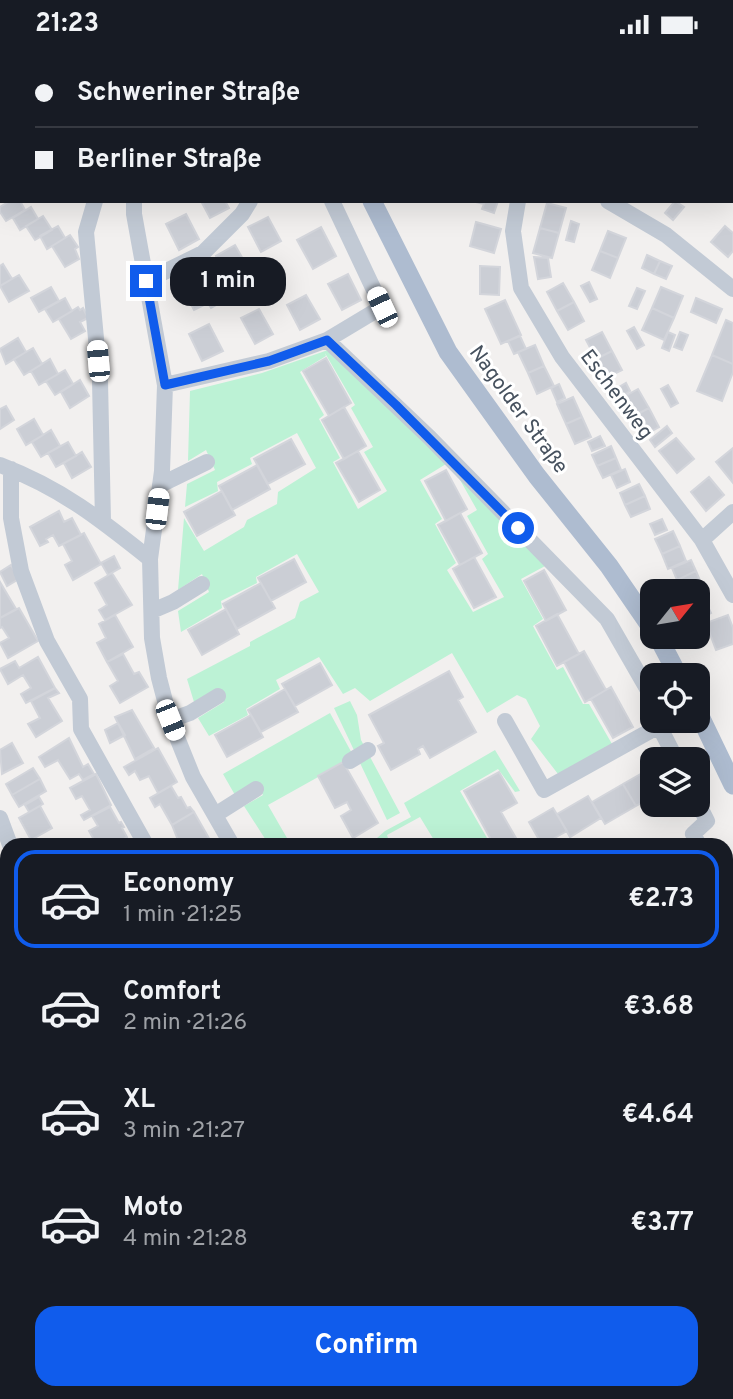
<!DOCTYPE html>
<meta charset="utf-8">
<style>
:root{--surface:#171b24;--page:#20242c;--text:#f1f3f6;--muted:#9ea1a6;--line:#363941;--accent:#105cec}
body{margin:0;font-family:Overpass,sans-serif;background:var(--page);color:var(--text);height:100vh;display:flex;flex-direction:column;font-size:26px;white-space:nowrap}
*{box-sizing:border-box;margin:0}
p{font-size:23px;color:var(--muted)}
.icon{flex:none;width:38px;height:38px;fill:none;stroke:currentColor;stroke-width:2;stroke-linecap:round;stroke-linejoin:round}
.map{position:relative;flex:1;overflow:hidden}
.details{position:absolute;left:0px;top:789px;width:733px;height:562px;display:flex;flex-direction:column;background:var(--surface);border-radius:21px 21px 0 0;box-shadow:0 7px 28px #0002}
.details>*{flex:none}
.guide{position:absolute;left:0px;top:0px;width:733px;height:154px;box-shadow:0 7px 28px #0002;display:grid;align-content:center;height:154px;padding:0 35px;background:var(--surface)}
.needle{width:46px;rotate:60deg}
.controls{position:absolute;left:640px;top:530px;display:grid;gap:14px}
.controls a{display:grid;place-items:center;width:70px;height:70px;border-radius:14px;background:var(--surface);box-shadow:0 7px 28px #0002;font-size:35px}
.end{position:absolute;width:32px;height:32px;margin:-16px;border:9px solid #105cec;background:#fff;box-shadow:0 0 0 4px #fff}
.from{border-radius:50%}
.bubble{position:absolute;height:49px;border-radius:21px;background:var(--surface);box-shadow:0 7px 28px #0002;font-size:23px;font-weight:700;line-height:49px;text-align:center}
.car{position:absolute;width:21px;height:42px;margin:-21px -10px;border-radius:9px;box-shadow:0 0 5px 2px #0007;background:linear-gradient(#fff 24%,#345 0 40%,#fff 0 76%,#345 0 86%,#fff 0)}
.guide b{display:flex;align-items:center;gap:24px;height:66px;font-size:26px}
.guide b+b{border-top:2px solid var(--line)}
.guide i{width:18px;height:18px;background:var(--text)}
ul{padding:12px 0 0;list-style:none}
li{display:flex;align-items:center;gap:21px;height:98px;margin:0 14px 10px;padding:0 21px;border:4px solid transparent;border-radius:21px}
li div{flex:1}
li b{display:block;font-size:26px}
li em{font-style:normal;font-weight:700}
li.active{border-color:var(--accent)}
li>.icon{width:63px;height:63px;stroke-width:1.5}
.primary-button{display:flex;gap:14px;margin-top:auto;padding:14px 35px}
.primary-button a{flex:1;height:80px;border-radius:21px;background:var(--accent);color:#fff;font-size:28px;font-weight:700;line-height:80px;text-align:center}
.status{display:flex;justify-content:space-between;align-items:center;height:49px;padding:0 35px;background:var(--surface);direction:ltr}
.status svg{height:19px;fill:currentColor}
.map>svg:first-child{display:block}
</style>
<div class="status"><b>21:23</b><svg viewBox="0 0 49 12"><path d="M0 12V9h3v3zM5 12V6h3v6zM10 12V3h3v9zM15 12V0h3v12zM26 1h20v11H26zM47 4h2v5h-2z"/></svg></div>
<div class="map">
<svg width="733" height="1350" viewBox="0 0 733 1350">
<rect width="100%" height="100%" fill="#f2f0ef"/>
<path fill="#bcf2d5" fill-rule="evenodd" d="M328,301l118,114 -26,16 22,39 -7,5 21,39 -9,7 26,42 31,-15 -22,-38 6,-5 -21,-38 10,-6 -22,-39 92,94 -26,14 22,40 -10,7 24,44 6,-3 20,37h6l23,40 -54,30 -27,-35 9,-13 -14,-27 -9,-4 -30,18 -35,-60 -82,48 -15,-13 -12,6 -24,-37 -43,23 4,9 -34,20 2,6 -39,21 -11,-18 26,-16 -6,-14 -24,14 -7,-23 63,-33v-4l45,-24 5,-16 19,-10 -22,-38 -41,23 1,6 -36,18 1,7 -41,24 -3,-21 31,-19 -7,-18 -24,16 6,-72 20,33 40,-24 3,-7 30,-16 1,-12 38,-24 -19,-35 -47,25 2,6 -35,18 1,9 -33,16 2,-23 28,-14 -9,-20 -18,11 2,-70 72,-18zM325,304l30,52 -4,3 22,39 -9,5 23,39 -29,18 -25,-47 7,-4 -21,-39 5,-4 -24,-43 26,-16z
M350,652l7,14 4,25 39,73 -13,7 -53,-112z
M330,664l24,44 -86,48 23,40h-22l-25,-39 19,-11 -8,-13 -20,13 -12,-21z
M495,701l25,41 -5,1 -17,-23 -38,22 31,54h-54l-17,-28 -33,18 3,10h-21l16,-14 26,-14 -7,-14z
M0,1305l7,4v35h62l11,6h-74l-6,-4z"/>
<path fill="#cbced5" stroke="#d3d5db" stroke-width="2" d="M10,152h10l5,9 -19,11 -6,-9v-5z
M201,152h24l4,7 -19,10z
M498,152l-4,12 -12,-4 2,-5 -8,-2z
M675,152l9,6 -11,13 -8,-7z
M547,154l19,5 -7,25 -19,-5z
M31,158l7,12 -18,11 -7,-12z
M186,165l13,25 -20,11 -13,-26z
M43,167l9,14 -17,10 -9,-14z
M268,168l13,24 -20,11 -13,-25z
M571,172l8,3 -5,18 -8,-2z
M476,173l25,7 -7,24 -24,-7z
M58,177l7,12 -18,11 -7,-13z
M725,177l8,7v18l-5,6 -17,-15z
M321,178l15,29 -23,13 -16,-29z
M540,179l19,5 -7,25 -19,-5z
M608,182l18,7 -8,20 -18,-7z
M70,186l8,12 -3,2 4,10 -14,8 -13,-21z
M235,196l13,23 -20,11 -12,-23z
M600,202l18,7 -8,20 -18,-8z
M647,206l13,6 -6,13 -12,-6z
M534,208l14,1 3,19 -13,2z
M259,212l8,14 -11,6 -8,-15z
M660,212l12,5 -6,13 -12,-5z
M3,215l9,15 -12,7v-20z
M480,217l20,1 -1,28 -19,-1z
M199,222l15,29 -20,10 -15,-28z
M348,225l13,26 -19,10 -14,-26z
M19,226l10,16 -20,11 -9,-16z
M589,233l8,17 -7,3 -9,-16z
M563,234l11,19 -17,9 -10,-19z
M51,238l8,14 -20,11 -8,-14z
M661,238l22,9 -9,22 -22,-10z
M216,239l7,13 -12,7 -3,-5 6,-3 -4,-8z
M637,239l8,3 -8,18 -8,-3z
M306,246l14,24 -20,11 -13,-25z
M65,249l7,13 -19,11 -8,-13z
M696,249l26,11 -6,14 -25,-11z
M505,251l16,35 -20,9 -16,-35z
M574,253l10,19 -16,9 -11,-19z
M78,258l2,3 3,-2 5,10 -8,4 5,9 -14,8 -12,-20z
M652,259l22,10 -10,22 -22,-10z
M259,260l14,25 -18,10 -14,-26z
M726,271l7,3v41l-21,-9z
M209,275l14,27 -21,10 -13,-27z
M634,278l10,18 -7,4 -10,-18z
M602,283l10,19 -16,8 -10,-19z
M668,283l7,3 -6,16 -7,-3z
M680,283l8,3 -6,15 -8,-3z
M520,287l6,13 -12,5 -6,-13z
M18,289l8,14 -20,12 -6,-15z
M535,296l9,21 -16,7 -10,-21z
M33,299l9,16 -18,11 -10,-16z
M612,302l10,19 -16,8 -10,-19z
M712,306l21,9v8l-11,29 -25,-10z
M326,309l25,45 -22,13 -26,-45z
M50,310l8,15 -19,11 -8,-14z
M544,317l10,20 -17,8 -9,-21z
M65,321l8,14 -18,11 -9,-14z
M80,331l9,16 -19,12 -9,-16z
M626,334l4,8 -13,8 -5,-8z
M559,335l6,14 -8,4 -6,-14z
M668,336l10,18 -7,4 -10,-18z
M638,340l11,19 -17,9 -10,-19z
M573,348l9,20 -16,7 -9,-20z
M6,357l8,14 -14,9v-20z
M344,358l22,39 -22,13 -22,-39z
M649,359l10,19 -16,9 -11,-19z
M582,368l9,20 -16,7 -9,-20z
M34,370l9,16 -17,10 -9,-16z
M667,377l5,7 -17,14 -5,-7z
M51,381l9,16 -19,11 -9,-15z
M600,387l5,10 -13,5 -4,-9z
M676,389l18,21 -17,14 -18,-22z
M291,390l14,25 -37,20 -14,-25z
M68,393l8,14 -20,11 -8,-14z
M611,397l5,12 -19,8 -5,-11z
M733,399v35l-17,-21z
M358,402l22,39 -21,12 -23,-39z
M82,403l9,15 -19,11 -8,-15z
M616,409l5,12 -18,8 -6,-12z
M257,416l13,24 -38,21 -13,-24z
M625,420l5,13 -13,6 -6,-13z
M446,421l21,39 -21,12 -21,-40z
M709,428l15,18 -18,16 -15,-19z
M639,435l6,12 -20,9 -5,-12z
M222,442l13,24 -38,21 -13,-24z
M645,447l5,13 -19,8 -6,-12z
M59,462l5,11 8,-4 9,17 -22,11 -6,-11 -7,4 2,3 -8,4 -10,-19z
M460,464l22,40 -22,12 -22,-40z
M662,470l5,11 -12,5 -5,-11z
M673,482l7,15 -18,8 -7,-15z
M84,484l17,31 -28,16 -8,-15 7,-4 -9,-17z
M680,497l6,15 -18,8 -6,-15z
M114,507l6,12 -12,7 -7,-12z
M474,508l22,40 -22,11 -21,-39z
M294,510l12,23 -35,19 -13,-23z
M691,511l5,11 -19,9 -5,-12z
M11,516l8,14 -12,7 -7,-14z
M544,521l22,40 -20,11 -22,-40z
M696,522l5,12 -19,8 -5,-11z
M112,524l20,32 -27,15 -6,-10 8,-5 -12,-22z
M0,533l16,27 -16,9z
M261,534l14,25 -38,21 -14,-25z
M701,534l5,12 -8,3v-7h-16z
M703,547l8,17 -12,6 -1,-20z
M19,559l19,33 -30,17 -8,-15 9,-5 -7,-11 -2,1v-10z
M226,560l13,25 -37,21 -14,-25z
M557,565l22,40 -22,12 -21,-40z
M115,566l18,32 -26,15 -10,-19 9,-5 -7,-14z
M728,566l5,13v16l-17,6 -10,-27z
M584,602l22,39 -21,12 -21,-40z
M123,605l11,20 5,-2 9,15 -28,16 -10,-17 8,-5 -11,-19z
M38,608l17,31 -29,15 -5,-9 10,-6 -8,-13 -15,9 -8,-15 15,-8 4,7z
M320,614l12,22 -37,21 -13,-22z
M449,622l14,26 -5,3 18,32 -46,26 -7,-12 -5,3 2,5 -29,16 -13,-24 6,-3 -15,-28z
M611,638l22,40 -20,11 -22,-39z
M55,639l4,5 -11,5 14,23 -26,16 -8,-13 12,-6 -9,-17z
M285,640l13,23 -37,20 -13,-22z
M132,661l22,38 -19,11 -20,-42z
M251,666l12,22 -36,20 -12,-22z
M118,674l7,12 -15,8 -5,-13z
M69,689l14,29 5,-3 6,10 -11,6 -4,-6 -9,5 -12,-19 -13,7 -6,-10z
M12,694l11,20 -21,11 -2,-24z
M158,699l19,34 -19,11 -9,-17 -9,4 -5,-9 -6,4 -5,-8z
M343,713l35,61 -25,15 -12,-22 10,-6 -4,-8 -12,6 -17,-32z
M653,718v30l-17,9 -13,-22z
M33,719l7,11 -28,16 -6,-11z
M499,723l18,31 -16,9 19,33h-26l-30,-54z
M96,725l15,31 -27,15 -3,-5 9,-5 -8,-14 -6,3 -6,-11z
M40,730l6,12 -27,16 -7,-12z
M623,735l13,22 -31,18 -13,-22z
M171,737l7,12 3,-1 6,11 3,-1 4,5 -22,13 -12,-21 -5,3 -5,-9z
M588,747l13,22 -31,19 -13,-23z
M39,748l4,7 -14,8 -4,-7z
M40,757l12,22 -21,12 -12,-22z
M110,758l9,16 2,-1 3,5 -2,1 5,9 -14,8h-16l-8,-14 9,-5 -6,-10z
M553,759l14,23 -25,14 -13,-23z
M194,763l16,28 -6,3 1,2h-25l-8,-20z
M7,859v21l-7,4v-21z
M7,1022v84l-7,-4v-69z
M733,1051v33l-7,4v-34z
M0,1154l7,1v13l-7,7 7,5v18l-7,10z
M203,1344h107l2,1 -4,5h-109z
M542,1344h35l1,6h-35z
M611,1344h77l1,6h-77z"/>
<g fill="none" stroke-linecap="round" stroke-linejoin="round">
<path stroke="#c2cad5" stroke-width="16" d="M186,0l1,2
M255,0l1,2
M200,2l3,-2
M528,2l2,-2
M716,2v-2
M0,40l2,2
M95,152l-9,31 14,149 3,140
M134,152v13l31,171 -3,86 -12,88 2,79 7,40 11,42 23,57 39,68
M518,152l-5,30 8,57 41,69 140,183 31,55
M608,152l58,34 67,54
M146,232l57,-28 39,-39 8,-13
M327,291l103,98 177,181 46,80
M165,336l104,-24 58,-21 55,-33 -50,-106
M0,416c61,23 100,54 150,94
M11,420v49l10,53 26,70 33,58 1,30 65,116
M160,436l47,-23
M702,491l31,-28
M152,562l21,-9 29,-18
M170,671l20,-7 28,-17
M505,672l39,69 115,-64 -1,-5
M659,677l17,33
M350,712l18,-11
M698,754l9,18 -14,13 6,11
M215,766l41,-26
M0,769l10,27
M726,918l7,-1
M0,922l7,-4
M726,1099l7,-4
M726,1141l7,-3
M726,1217l7,2
M0,1230l7,-10
M323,1344l4,6
M532,1344l1,6
M594,1344l1,6"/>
<path stroke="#aebcd0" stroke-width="19" d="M298,0l1,2
M372,152l76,151 89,124 72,90 44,64
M658,588l20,38
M698,663l35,73"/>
</g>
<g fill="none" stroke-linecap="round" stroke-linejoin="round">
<path stroke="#105cec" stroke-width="9" d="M146,232l19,104 104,-24 58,-21 69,65 122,123"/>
</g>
<g text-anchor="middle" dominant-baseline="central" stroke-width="6" stroke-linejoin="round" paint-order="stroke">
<g font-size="21" fill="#46515e" stroke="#fff">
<text transform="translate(616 346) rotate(53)">Eschenweg</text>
<text transform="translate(518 361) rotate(54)">Nagolder Straße</text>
</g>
</g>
</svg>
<div class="controls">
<a><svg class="needle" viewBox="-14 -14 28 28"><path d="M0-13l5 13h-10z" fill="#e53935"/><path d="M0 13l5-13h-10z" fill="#9ea1a6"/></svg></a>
<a><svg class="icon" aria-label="locate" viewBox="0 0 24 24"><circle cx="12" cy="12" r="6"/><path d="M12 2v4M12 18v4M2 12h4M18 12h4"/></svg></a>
<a><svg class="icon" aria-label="layers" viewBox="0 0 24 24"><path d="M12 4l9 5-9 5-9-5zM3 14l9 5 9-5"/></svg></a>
</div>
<i class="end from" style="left:518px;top:479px"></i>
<i class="end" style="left:146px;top:232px"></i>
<div class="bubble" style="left:170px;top:208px;width:116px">1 min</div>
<i class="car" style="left:382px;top:258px;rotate:335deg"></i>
<i class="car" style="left:98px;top:312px;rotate:355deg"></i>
<i class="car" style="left:157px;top:460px;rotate:7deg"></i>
<i class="car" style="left:170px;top:671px;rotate:158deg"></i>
<div class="guide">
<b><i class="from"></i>Schweriner Straße</b>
<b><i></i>Berliner Straße</b>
</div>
<section class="details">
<ul>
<li class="active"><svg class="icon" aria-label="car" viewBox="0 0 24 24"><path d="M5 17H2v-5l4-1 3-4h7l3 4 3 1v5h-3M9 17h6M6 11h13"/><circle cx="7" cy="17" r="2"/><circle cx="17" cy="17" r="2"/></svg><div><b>Economy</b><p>1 min · 21:25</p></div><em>€2.73</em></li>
<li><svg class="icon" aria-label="car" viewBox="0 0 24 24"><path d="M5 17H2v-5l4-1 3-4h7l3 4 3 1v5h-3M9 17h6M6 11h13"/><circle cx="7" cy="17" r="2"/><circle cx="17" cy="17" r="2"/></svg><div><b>Comfort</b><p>2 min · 21:26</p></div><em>€3.68</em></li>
<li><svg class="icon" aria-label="car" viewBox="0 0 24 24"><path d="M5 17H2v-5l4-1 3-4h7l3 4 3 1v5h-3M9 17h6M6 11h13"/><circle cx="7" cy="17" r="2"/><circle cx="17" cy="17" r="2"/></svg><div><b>XL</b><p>3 min · 21:27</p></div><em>€4.64</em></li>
<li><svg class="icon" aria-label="car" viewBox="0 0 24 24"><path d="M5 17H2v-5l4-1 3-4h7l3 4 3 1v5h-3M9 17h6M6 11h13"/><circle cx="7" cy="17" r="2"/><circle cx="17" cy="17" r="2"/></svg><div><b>Moto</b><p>4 min · 21:28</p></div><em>€3.77</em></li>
</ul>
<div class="primary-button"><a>Confirm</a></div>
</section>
</div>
